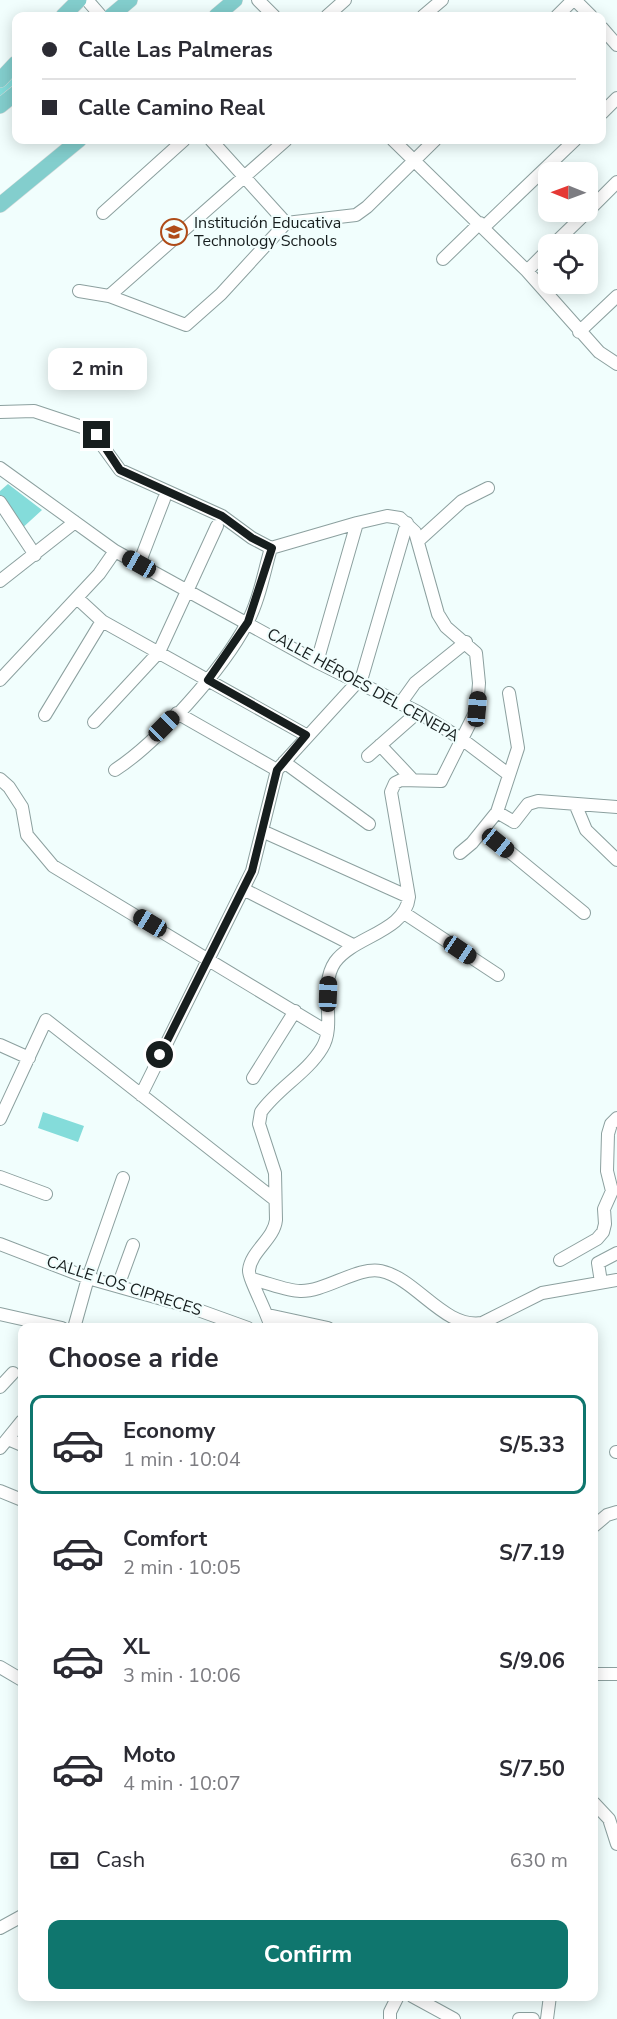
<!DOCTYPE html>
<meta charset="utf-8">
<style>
:root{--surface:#fff;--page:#f2f2f3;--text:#2b2b33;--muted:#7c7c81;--line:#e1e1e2;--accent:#0f766e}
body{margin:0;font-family:"Nunito Sans",sans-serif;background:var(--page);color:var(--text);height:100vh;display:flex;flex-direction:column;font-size:22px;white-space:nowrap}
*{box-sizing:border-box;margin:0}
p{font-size:20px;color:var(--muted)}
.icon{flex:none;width:33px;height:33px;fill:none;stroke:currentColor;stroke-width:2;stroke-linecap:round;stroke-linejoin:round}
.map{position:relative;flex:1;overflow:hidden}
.drawer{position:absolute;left:18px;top:1323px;width:580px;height:678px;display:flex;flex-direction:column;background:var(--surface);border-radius:12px;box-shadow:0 3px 15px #0003}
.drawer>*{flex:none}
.top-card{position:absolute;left:12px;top:12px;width:594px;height:132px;border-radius:12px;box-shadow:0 3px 15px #0003;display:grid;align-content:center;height:132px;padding:0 30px;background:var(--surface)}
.needle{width:39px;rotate:271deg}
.controls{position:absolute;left:538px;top:162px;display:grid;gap:12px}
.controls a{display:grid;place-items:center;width:60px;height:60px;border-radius:12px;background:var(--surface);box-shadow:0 3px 15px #0003;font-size:30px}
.end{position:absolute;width:27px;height:27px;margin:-14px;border:8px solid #171e1e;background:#fff;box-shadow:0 0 0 3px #fff}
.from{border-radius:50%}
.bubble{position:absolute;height:42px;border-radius:12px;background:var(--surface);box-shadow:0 3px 15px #0003;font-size:20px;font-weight:700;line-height:42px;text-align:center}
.car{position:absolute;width:18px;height:36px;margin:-18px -9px;border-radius:8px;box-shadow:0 0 4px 2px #0007;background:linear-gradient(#222 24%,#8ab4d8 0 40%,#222 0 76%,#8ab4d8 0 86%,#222 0)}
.top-card b{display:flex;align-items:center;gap:21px;height:57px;font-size:22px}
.top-card b+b{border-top:2px solid var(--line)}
.top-card i{width:15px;height:15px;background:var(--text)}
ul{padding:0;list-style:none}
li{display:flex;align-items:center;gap:18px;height:99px;margin:0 12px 9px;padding:0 18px;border:3px solid transparent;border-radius:12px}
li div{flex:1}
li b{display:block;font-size:22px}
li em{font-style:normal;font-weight:700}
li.on{border-color:var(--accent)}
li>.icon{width:54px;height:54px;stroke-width:1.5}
h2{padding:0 30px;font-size:27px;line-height:72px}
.pay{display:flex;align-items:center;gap:15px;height:66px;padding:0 30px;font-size:22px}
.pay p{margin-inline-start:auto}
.primary-button{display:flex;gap:12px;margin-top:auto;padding:12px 30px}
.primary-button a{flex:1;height:69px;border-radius:12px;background:var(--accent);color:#fff;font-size:24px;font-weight:700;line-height:69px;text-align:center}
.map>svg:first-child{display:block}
</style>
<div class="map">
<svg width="617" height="2019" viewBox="0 0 617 2019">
<rect width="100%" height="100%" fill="#f1fefd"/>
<path fill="#84dcda" d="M16,69v16l-16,13v-13z
M8,484l34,26 -23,21 -19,-29v-11z
M43,1112l41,14 -6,16 -40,-14z"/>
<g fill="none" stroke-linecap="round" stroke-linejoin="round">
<defs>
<path id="minor" d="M87,0l14,16
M258,0l16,16
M575,0l16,16
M327,16l18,-16
M423,16l19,-16
M557,16l16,-16
M602,28l15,17
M602,113l15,-15
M211,140l75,83
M393,140l134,131 72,81 18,12
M588,211l29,-29
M103,213l81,-73
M484,227l91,-87
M554,244l33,-32
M443,259l37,-36
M527,271l22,-22
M79,291l30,5 77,29 35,-31 65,-71 70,-8 11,-8 68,-67
M109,296l177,-156
M579,332l38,-36
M0,412l34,-1 57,19 29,40 102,46 30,22 19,10 86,-25 30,-7 13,2 15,14 23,82 8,13 30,26 3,30 -2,26 -36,72 -40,-1 -6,3 -4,9 18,105c-4,35 -55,39 -74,65 -17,25 2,62 -13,86 -15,25 -44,40 -61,64l-2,12 16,49 1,47c-2,19 -25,31 -27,50 -1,8 19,44 22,58
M0,468l115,83 202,111 101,50 45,28 45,34
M0,502l35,53
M418,541l44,-40 26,-13
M139,564l25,-65
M0,581l75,-59
M77,598l25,23 204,114
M317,662l40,-139
M0,680l99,-106 16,-23
M400,704l15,-21 51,-41
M177,713l100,57
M45,715l57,-94
M94,722l65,-70 58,-126
M380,745l33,35
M368,756l50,-44
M284,762l85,62
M115,770c43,-28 108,-101 132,-147 12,-22 17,-51 24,-75
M0,779l9,8 13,20 5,28 26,31 273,165
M576,806l10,24 31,30
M497,812l17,10 14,-18 10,-3 79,6
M483,830l101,83
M262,831l147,66
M460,853l12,-10 25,-31 21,-64 -9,-55
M243,889l110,56
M404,913l94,62
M0,1045l29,13
M253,1078l42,-67
M141,1095l111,-224 25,-101 85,-93 45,-154
M0,1119l46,-99 228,179
M0,1177l46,17
M0,1244l88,34 99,28 61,22
M560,1260l37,-21 6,-7 2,-8 -1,-15 8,-18 -5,-20 1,-37 3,-10 6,-6
M251,1279c15,3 36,12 49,12 25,1 58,-25 81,-20 36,8 63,58 101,52l60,-30 75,-13
M601,1282l-3,-19 19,-10
M118,1286l15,-41
M0,1314l62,14
M268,1315l60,13
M74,1328l14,-50 35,-100
M0,1387l13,-14
M8,1439l14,6
M0,1448l22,-27
M616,1452h1
M0,1491l22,9
M594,1526l13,-11 10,-3
M0,1667l22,13
M594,1674h23
M594,1803l15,16 8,25
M0,1928l22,-12
M412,1996l42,23
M390,2019v-7l8,-16
M519,2019h14
M547,2019l3,-23"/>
<path id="major" d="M63,16l16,-16
M111,16l19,-16
M216,16l19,-16
M0,80l16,-17
M0,106l16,-13
M0,205l79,-65"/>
</defs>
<use href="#minor" stroke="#8ca09f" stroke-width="14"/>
<use href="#major" stroke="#dadbdb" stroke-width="16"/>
<use href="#minor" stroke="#fff" stroke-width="12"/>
<use href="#major" stroke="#83cecd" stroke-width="15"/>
</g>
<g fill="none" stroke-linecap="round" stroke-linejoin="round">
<path stroke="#171e1e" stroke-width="8" d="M97,435l23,35 102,46 30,22 20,10 -24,74 -40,58 98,55 -29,35 -25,101 -92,184"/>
</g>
<defs>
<symbol id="school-ring" viewBox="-11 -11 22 22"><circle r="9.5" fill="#f1fefd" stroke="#af4b18" stroke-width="1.5"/><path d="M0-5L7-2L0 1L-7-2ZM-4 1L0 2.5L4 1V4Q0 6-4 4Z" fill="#af4b18"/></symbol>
</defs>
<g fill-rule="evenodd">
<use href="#school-ring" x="159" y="217" width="30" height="30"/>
</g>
<g text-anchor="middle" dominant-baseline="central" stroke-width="4.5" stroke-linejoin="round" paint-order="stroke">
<g font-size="16" fill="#171e1e" stroke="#f1fefd" text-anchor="start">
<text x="194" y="223">Institución Educativa<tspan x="194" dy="18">Technology Schools</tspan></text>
</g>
<g font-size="16" fill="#171e1e" stroke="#f1fefd">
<text transform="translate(363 685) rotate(29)">CALLE HÉROES DEL CENEPA</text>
<text transform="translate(124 1286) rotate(18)">CALLE LOS CIPRECES</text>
</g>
</g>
</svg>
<div class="controls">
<a><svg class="needle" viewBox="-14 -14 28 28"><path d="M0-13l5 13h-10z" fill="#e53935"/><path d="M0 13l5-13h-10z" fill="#7c7c81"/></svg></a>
<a><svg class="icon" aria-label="locate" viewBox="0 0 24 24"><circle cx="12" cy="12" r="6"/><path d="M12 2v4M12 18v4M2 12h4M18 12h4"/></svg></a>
</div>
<i class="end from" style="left:160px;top:1055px"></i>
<i class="end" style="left:97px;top:435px"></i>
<div class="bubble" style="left:48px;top:348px;width:99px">2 min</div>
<i class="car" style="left:139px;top:564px;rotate:299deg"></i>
<i class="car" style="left:477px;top:709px;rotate:5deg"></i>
<i class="car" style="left:164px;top:726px;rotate:45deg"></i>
<i class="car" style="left:498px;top:843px;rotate:129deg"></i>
<i class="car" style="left:150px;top:923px;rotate:301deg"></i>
<i class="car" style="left:460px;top:950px;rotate:124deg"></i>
<i class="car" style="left:328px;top:994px;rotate:2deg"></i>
<div class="top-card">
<b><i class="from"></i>Calle Las Palmeras</b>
<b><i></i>Calle Camino Real</b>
</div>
<section class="drawer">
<h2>Choose a ride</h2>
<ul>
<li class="on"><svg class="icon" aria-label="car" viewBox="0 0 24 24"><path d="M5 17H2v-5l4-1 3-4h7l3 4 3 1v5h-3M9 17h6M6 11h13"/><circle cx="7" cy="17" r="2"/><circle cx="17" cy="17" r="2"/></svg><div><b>Economy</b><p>1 min · 10:04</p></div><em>S/5.33</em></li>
<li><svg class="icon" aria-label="car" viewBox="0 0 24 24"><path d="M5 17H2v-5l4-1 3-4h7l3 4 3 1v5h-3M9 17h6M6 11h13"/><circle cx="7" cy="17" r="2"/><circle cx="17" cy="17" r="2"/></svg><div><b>Comfort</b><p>2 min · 10:05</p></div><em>S/7.19</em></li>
<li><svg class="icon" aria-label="car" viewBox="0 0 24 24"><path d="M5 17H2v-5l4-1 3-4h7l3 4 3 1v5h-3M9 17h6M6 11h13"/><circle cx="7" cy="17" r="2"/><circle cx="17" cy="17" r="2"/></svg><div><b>XL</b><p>3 min · 10:06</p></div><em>S/9.06</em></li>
<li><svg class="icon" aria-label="car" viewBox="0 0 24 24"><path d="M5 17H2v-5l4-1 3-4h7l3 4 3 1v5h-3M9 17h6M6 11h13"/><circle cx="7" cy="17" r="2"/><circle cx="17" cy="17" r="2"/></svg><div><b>Moto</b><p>4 min · 10:07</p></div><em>S/7.50</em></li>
</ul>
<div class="pay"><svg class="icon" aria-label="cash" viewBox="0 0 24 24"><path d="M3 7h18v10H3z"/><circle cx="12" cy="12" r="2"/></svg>Cash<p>630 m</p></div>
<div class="primary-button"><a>Confirm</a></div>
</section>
</div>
